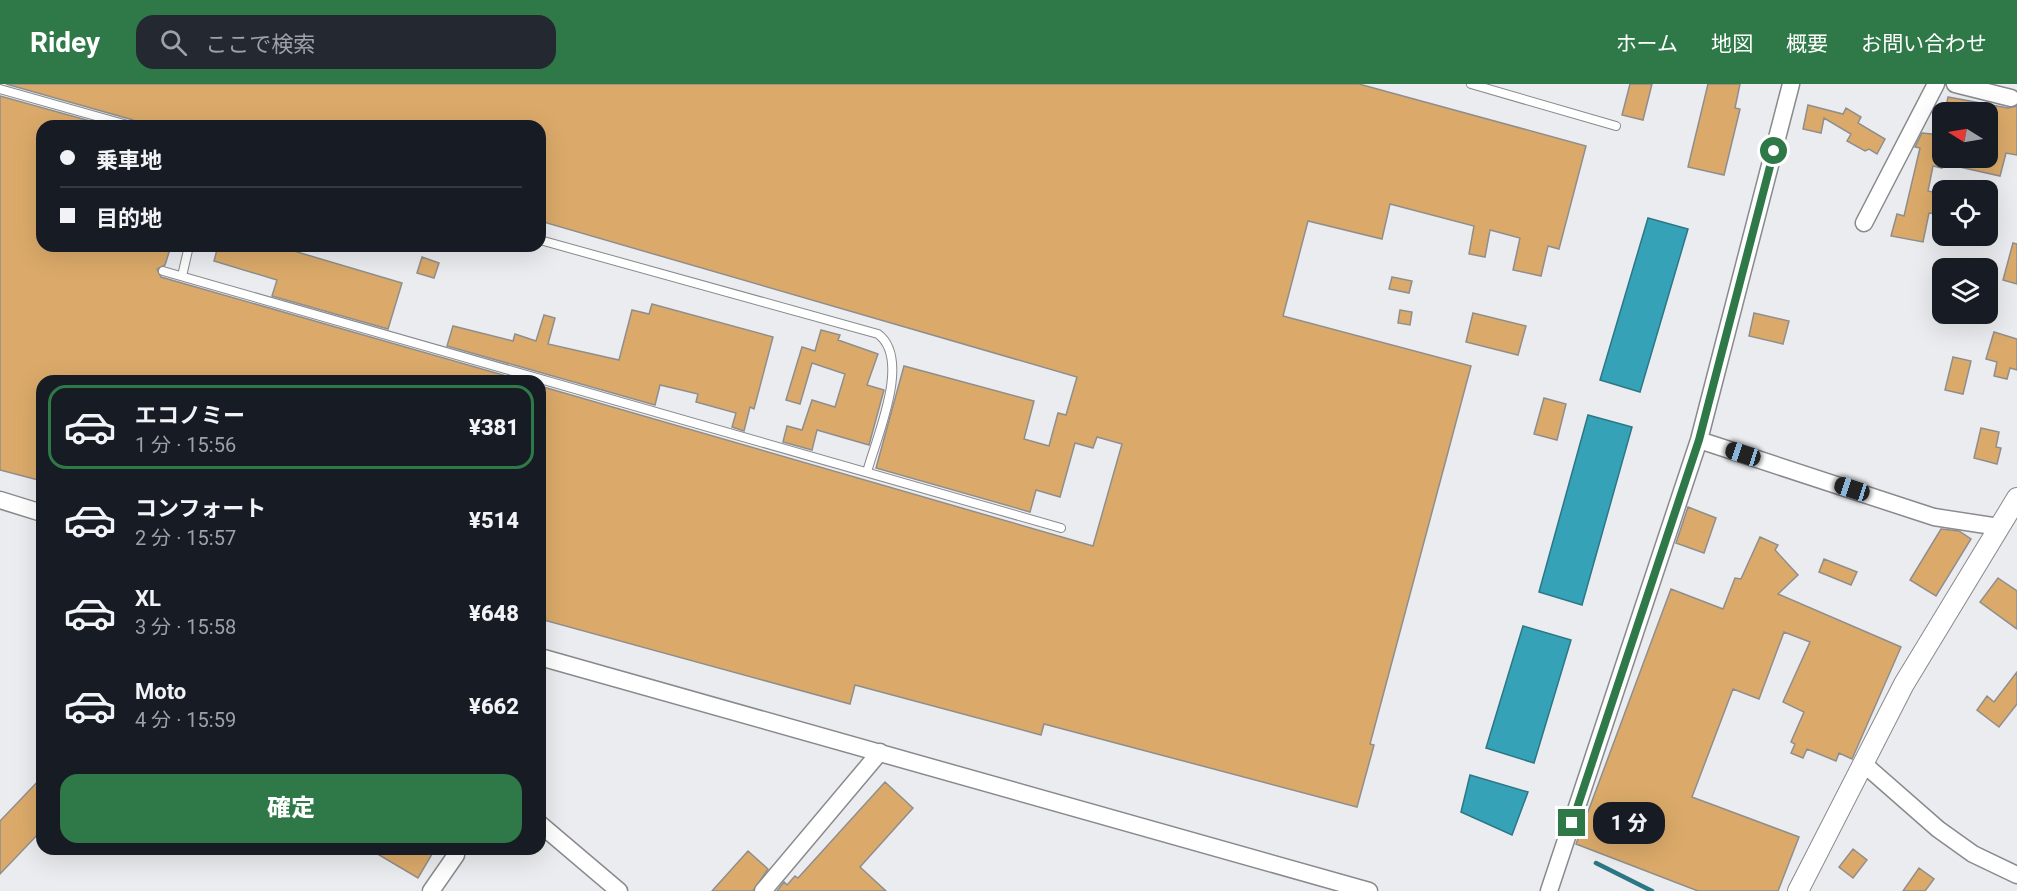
<!DOCTYPE html>
<html lang="ja">
<meta charset="utf-8">
<style>
:root{--surface:#171b24;--page:#242831;--text:#f1f3f6;--muted:#9ea1a6;--line:#363941;--accent:#2e7947}
body{margin:0;font-family:Roboto,"Noto Sans JP",sans-serif;background:var(--page);color:var(--text);height:100vh;display:flex;flex-direction:column;font-size:22px;white-space:nowrap}
*{box-sizing:border-box;margin:0}
p{font-size:20px;color:var(--muted)}
.icon{flex:none;width:33px;height:33px;fill:none;stroke:currentColor;stroke-width:2;stroke-linecap:round;stroke-linejoin:round}
.map{position:relative;flex:1;overflow:hidden}
.side{position:absolute;left:36px;top:291px;width:510px;height:480px;display:flex;flex-direction:column;background:var(--surface);border-radius:18px;box-shadow:0 6px 24px #0002}
.side>*{flex:none}
.banner{position:absolute;left:36px;top:36px;width:510px;height:132px;border-radius:18px;box-shadow:0 6px 24px #0002;display:grid;align-content:center;height:132px;padding:0 24px;background:var(--surface)}
.needle{width:39px;rotate:281deg}
.buttons{position:absolute;left:1932px;top:18px;display:grid;gap:12px}
.buttons a{display:grid;place-items:center;width:66px;height:66px;border-radius:12px;background:var(--surface);box-shadow:0 6px 24px #0002;font-size:30px}
.end{position:absolute;width:27px;height:27px;margin:-14px;border:8px solid #2e7947;background:#fff;box-shadow:0 0 0 3px #fff}
.from{border-radius:50%}
.bubble{position:absolute;height:42px;border-radius:18px;background:var(--surface);box-shadow:0 6px 24px #0002;font-size:20px;font-weight:800;line-height:42px;text-align:center}
.car{position:absolute;width:18px;height:36px;margin:-18px -9px;border-radius:8px;box-shadow:0 0 4px 2px #0007;background:linear-gradient(#222 24%,#8ab4d8 0 40%,#222 0 76%,#8ab4d8 0 86%,#222 0)}
.banner b{display:flex;align-items:center;gap:21px;height:57px;font-size:22px}
.banner b+b{border-top:2px solid var(--line)}
.banner i{width:15px;height:15px;background:var(--text)}
ul{padding:10px 0 0;list-style:none}
li{display:flex;align-items:center;gap:18px;height:84px;margin:0 12px 9px;padding:0 12px;border:3px solid transparent;border-radius:18px}
li div{flex:1}
li b{display:block;font-size:22px}
li em{font-style:normal;font-weight:800}
li.current{border-color:var(--accent)}
li>.icon{width:54px;height:54px;stroke-width:1.5}
.action{display:flex;gap:12px;margin-top:auto;padding:12px 24px}
.action a{flex:1;height:69px;border-radius:18px;background:var(--accent);color:#fff;font-size:24px;font-weight:800;line-height:69px;text-align:center}
header{display:flex;align-items:center;gap:36px;box-sizing:border-box;height:84px;padding:0 30px;background:var(--accent);color:#fff}
header strong{font-size:28px}
nav{display:flex;gap:33px;margin-inline-start:auto;font-size:21px}
.search{width:420px;height:54px;background:var(--page);display:flex;align-items:center;gap:15px;box-sizing:border-box;padding:0 21px;border-radius:18px;color:var(--muted);font-size:22px}
.map>svg:first-child{display:block}
</style>
<header>
<strong>Ridey</strong>
<div class="search"><svg class="icon" aria-label="search" viewBox="0 0 24 24"><circle cx="10" cy="10" r="6"/><path d="M15 15l6 6"/></svg>ここで検索</div>
<nav><a>ホーム</a><a>地図</a><a>概要</a><a>お問い合わせ</a></nav>
</header>
<div class="map">
<svg width="2017" height="807" viewBox="0 0 2017 807">
<rect width="100%" height="100%" fill="#eaecef"/>
<path fill="#36a2b7" stroke="#2c7786" stroke-width="1.5" d="M1648,134l40,11 -48,163 -40,-12z
M1588,331l44,12 -50,178 -43,-13z
M1523,542l48,14 -37,123 -48,-15z
M1470,691l58,17 -16,43 -51,-23z"/>
<g fill="none" stroke-linecap="round" stroke-linejoin="round">
<path stroke="#2c7786" stroke-width="4.5" d="M1596,779l56,28"/>
</g>
<path fill="#dbaa6a" stroke="#908e8c" stroke-width="1.5" d="M6,0h1353l227,62 -27,103 -11,-3 -7,30 -28,-6 7,-32 -30,-8 -5,27 -16,-3 5,-28 -84,-22 -8,35 -74,-18 -25,95 188,50 -101,378 4,1 -17,62 -313,-83 -3,11 -186,-50 -5,19 -310,-85v-233l553,160 29,-102 -25,-7 -4,11 -18,-5 -15,54 -24,-7 -6,22 -154,-44 28,-102 130,35 -10,38 25,7 9,-33 8,2 11,-38 -537,-156v-95h-403l-4,-6z
M1630,0h22l-9,36 -21,-5z
M1708,0h32l-5,24 5,1 -16,66 -36,-8z
M0,12l108,30h-66v120h129l-6,19 -8,4 4,8 363,104h-482v100l-42,-11z
M1948,13l60,11 9,-2v49l-11,-2 -6,23 -58,-13v5l-9,-2 -5,25 14,3v21l-13,-2 -6,29 -32,-6 6,-22 7,2 16,-68 -5,-1 7,-14 20,2v23h46v-46h-43z
M1808,21l35,9 3,-6 15,9 -3,6 27,16 -8,15 -8,-5 -4,2 -18,-10 4,-7 -27,-16 -3,15 -18,-4z
M2013,159l4,1v40l-14,-4z
M218,162h59l125,37 -14,46 -116,-33 5,-16 -63,-19z
M422,173l17,6 -5,15 -17,-5z
M1392,193l20,4 -3,12 -20,-4z
M652,220l121,33 -19,72 -4,-2 -6,24 -12,-4 4,-14 -40,-11 2,-8 -38,-9 -5,20 -208,-59 6,-20 60,15 2,-7 21,7 8,-26 11,3 -7,26 71,16 13,-50 17,4z
M1400,226l12,2 -2,13 -12,-2z
M1473,229l53,13 -8,29 -52,-13z
M1754,229l35,8 -6,23 -34,-8z
M821,246l19,5 -2,5 40,14 -11,31 17,5 -15,55 -52,-15 -5,20 -29,-8 4,-16 15,4 10,-30 23,7 10,-33 -33,-11 -12,41 -14,-4 16,-53 13,4z
M1994,248l23,7v31l-7,-2 -3,11 -13,-3 3,-14 -11,-3z
M1953,273l18,4 -8,33 -18,-4z
M1544,314l22,6 -9,36 -23,-6z
M1981,344l18,4 -3,15 5,1 -4,16 -23,-6z
M1688,423l28,11 -12,35 -28,-10z
M1941,445l18,2 12,8 -35,57 -26,-16z
M1760,453l18,8 -3,5 23,25 -20,19 123,53 -49,112 -13,-6 -3,8 -29,-12 -4,9 -12,-5 4,-9 -4,-2 13,-30 -21,-10 27,-60 -26,-10 -25,67 -26,-10 -41,108 107,40 -21,54h-80l-122,-47 95,-255 52,20 12,-31 6,1z
M1824,475l33,13 -6,13 -32,-13z
M1998,494l19,13v38l-37,-27z
M2017,588v32l-18,23 -22,-17 10,-14 7,6z
M42,693v53l-42,44v-53z
M885,698l28,26 -53,59 26,24h-109l7,-9 3,3 8,-9 3,2z
M369,765h66l-17,29z
M1853,765l14,11 -14,18 -14,-11z
M748,767l20,18 -15,22h-41z
M1919,784l15,11 -9,12h-22z"/>
<g fill="none" stroke-linecap="round" stroke-linejoin="round">
<defs>
<path id="service" d="M1471,0l145,42
M0,5l131,37
M540,156l338,94c34,25 -2,104 -11,138
M163,187l898,257
M182,192l7,-30"/>
<path id="minor" d="M1955,0l56,14
M1864,139l72,-139
M1699,356l235,77 65,10
M0,416l42,13
M540,573l829,234
M1865,681l73,64 35,25 44,21
M540,740l79,67
M431,807l25,-36
M763,807l117,-139
M1549,807l150,-451 92,-356"/>
<path id="tertiary" d="M1798,807l106,-207 113,-186"/>
</defs>
<use href="#service" stroke="#888a8d" stroke-width="10"/>
<use href="#minor" stroke="#888a8d" stroke-width="19"/>
<use href="#tertiary" stroke="#888a8d" stroke-width="22"/>
<use href="#service" stroke="#fff" stroke-width="8"/>
<use href="#minor" stroke="#fff" stroke-width="16"/>
<use href="#tertiary" stroke="#fff" stroke-width="20"/>
</g>
<g fill="none" stroke-linecap="round" stroke-linejoin="round">
<path stroke="#2e7947" stroke-width="8" d="M1572,739l127,-383 75,-289"/>
</g>
</svg>
<div class="buttons">
<a><svg class="needle" viewBox="-14 -14 28 28"><path d="M0-13l5 13h-10z" fill="#e53935"/><path d="M0 13l5-13h-10z" fill="#9ea1a6"/></svg></a>
<a><svg class="icon" aria-label="locate" viewBox="0 0 24 24"><circle cx="12" cy="12" r="6"/><path d="M12 2v4M12 18v4M2 12h4M18 12h4"/></svg></a>
<a><svg class="icon" aria-label="layers" viewBox="0 0 24 24"><path d="M12 4l9 5-9 5-9-5zM3 14l9 5 9-5"/></svg></a>
</div>
<i class="end from" style="left:1774px;top:67px"></i>
<i class="end" style="left:1572px;top:739px"></i>
<div class="bubble" style="left:1593px;top:718px;width:72px">1 分</div>
<i class="car" style="left:1743px;top:370px;rotate:288deg"></i>
<i class="car" style="left:1852px;top:405px;rotate:288deg"></i>
<div class="banner">
<b><i class="from"></i>乗車地</b>
<b><i></i>目的地</b>
</div>
<section class="side">
<ul>
<li class="current"><svg class="icon" aria-label="car" viewBox="0 0 24 24"><path d="M5 17H2v-5l4-1 3-4h7l3 4 3 1v5h-3M9 17h6M6 11h13"/><circle cx="7" cy="17" r="2"/><circle cx="17" cy="17" r="2"/></svg><div><b>エコノミー</b><p>1 分 · 15:56</p></div><em>¥381</em></li>
<li><svg class="icon" aria-label="car" viewBox="0 0 24 24"><path d="M5 17H2v-5l4-1 3-4h7l3 4 3 1v5h-3M9 17h6M6 11h13"/><circle cx="7" cy="17" r="2"/><circle cx="17" cy="17" r="2"/></svg><div><b>コンフォート</b><p>2 分 · 15:57</p></div><em>¥514</em></li>
<li><svg class="icon" aria-label="car" viewBox="0 0 24 24"><path d="M5 17H2v-5l4-1 3-4h7l3 4 3 1v5h-3M9 17h6M6 11h13"/><circle cx="7" cy="17" r="2"/><circle cx="17" cy="17" r="2"/></svg><div><b>XL</b><p>3 分 · 15:58</p></div><em>¥648</em></li>
<li><svg class="icon" aria-label="car" viewBox="0 0 24 24"><path d="M5 17H2v-5l4-1 3-4h7l3 4 3 1v5h-3M9 17h6M6 11h13"/><circle cx="7" cy="17" r="2"/><circle cx="17" cy="17" r="2"/></svg><div><b>Moto</b><p>4 分 · 15:59</p></div><em>¥662</em></li>
</ul>
<div class="action"><a>確定</a></div>
</section>
</div>
